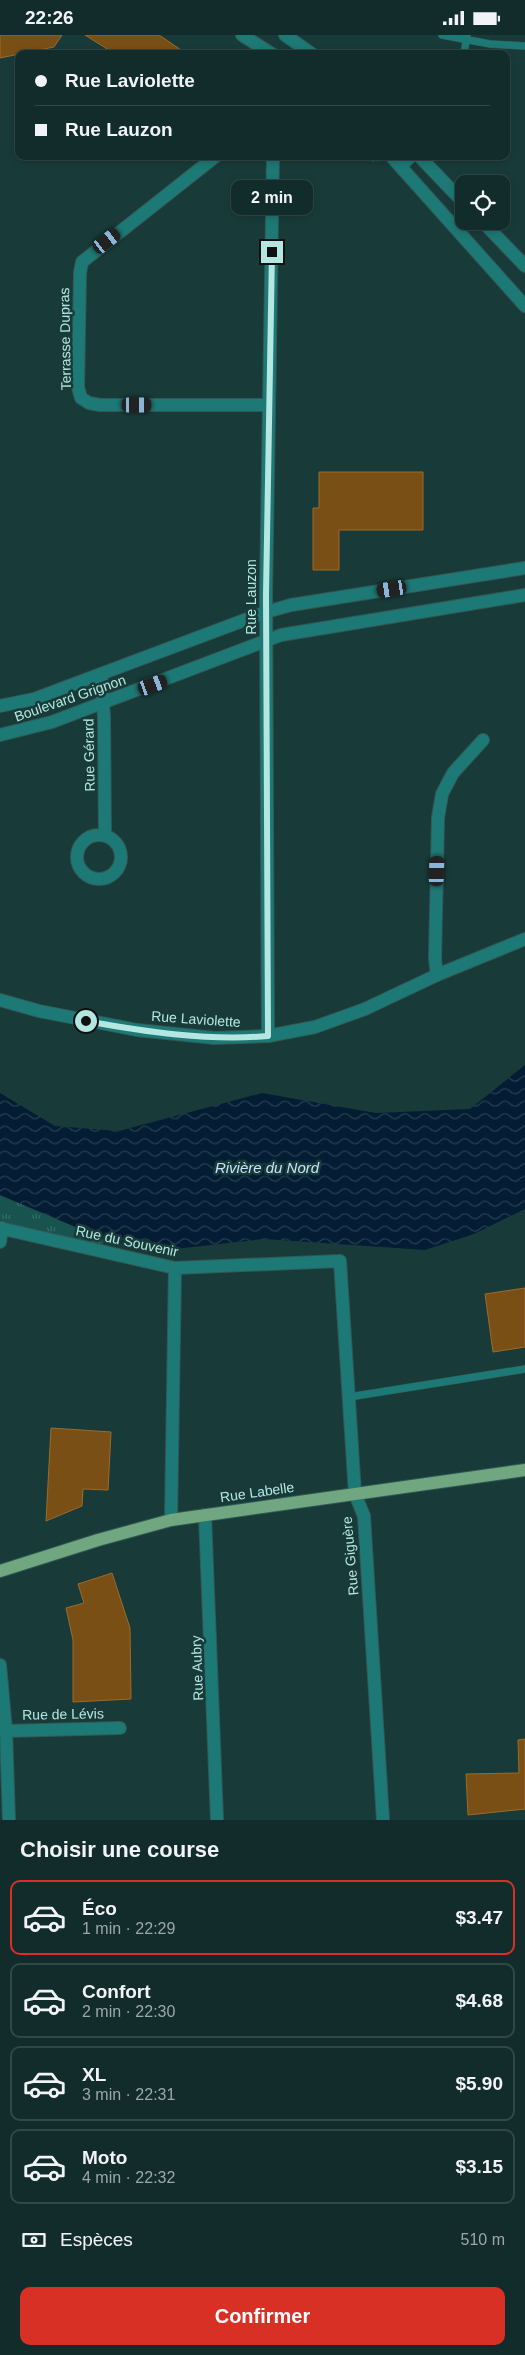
<!DOCTYPE html>
<html lang="fr">
<meta charset="utf-8">
<style>
:root{--surface:#122c2b;--page:#1b3433;--text:#f1f3f6;--muted:#9ca7a9;--line:#314847;--accent:#d93025}
body{margin:0;font-family:Helvetica,sans-serif;background:var(--page);color:var(--text);height:100vh;display:flex;flex-direction:column;font-size:19px;white-space:nowrap}
*{box-sizing:border-box;margin:0}
p{font-size:16px;color:var(--muted)}
.icon{flex:none;width:28px;height:28px;fill:none;stroke:currentColor;stroke-width:2;stroke-linecap:round;stroke-linejoin:round}
.map{position:relative;height:1785px;overflow:hidden}
.panel{display:flex;flex-direction:column;background:var(--surface);flex:1}
.panel>*{flex:none}
.guide{position:absolute;left:15px;top:15px;width:495px;height:110px;border-radius:10px;box-shadow:0 2px 8px #0003,0 0 0 1px var(--line);display:grid;align-content:center;height:110px;padding:0 20px;background:var(--surface)}
.fabs{position:absolute;left:455px;top:140px;display:grid;gap:10px}
.fabs a{display:grid;place-items:center;width:55px;height:55px;border-radius:10px;background:var(--surface);box-shadow:0 2px 8px #0003,0 0 0 1px var(--line);font-size:25px}
.end{position:absolute;width:22px;height:22px;margin:-11px;border:6px solid #b4e6e2;background:#111;box-shadow:0 0 0 2px #111}
.from{border-radius:50%}
.bubble{position:absolute;height:35px;border-radius:10px;background:var(--surface);box-shadow:0 2px 8px #0003,0 0 0 1px var(--line);font-size:16px;font-weight:700;line-height:35px;text-align:center}
.car{position:absolute;width:15px;height:30px;margin:-15px -8px;border-radius:6px;box-shadow:0 0 4px 1px #0007;background:linear-gradient(#222 24%,#8ab4d8 0 40%,#222 0 76%,#8ab4d8 0 86%,#222 0)}
.guide b{display:flex;align-items:center;gap:18px;height:48px;font-size:19px}
.guide b+b{border-top:1px solid var(--line)}
.guide i{width:12px;height:12px;background:var(--text)}
ul{padding:0;list-style:none}
li{display:flex;align-items:center;gap:15px;height:75px;margin:0 10px 8px;padding:0 10px;border:2px solid var(--line);border-radius:10px}
li div{flex:1}
li b{display:block;font-size:19px}
li em{font-style:normal;font-weight:700}
li.active{border-color:var(--accent)}
li>.icon{width:45px;height:45px;stroke-width:1.5}
h2{padding:0 20px;font-size:22px;line-height:60px}
.pay{display:flex;align-items:center;gap:12px;height:55px;padding:0 20px;font-size:19px}
.pay p{margin-inline-start:auto}
.button{display:flex;gap:10px;margin-top:auto;padding:10px 20px}
.button a{flex:1;height:58px;border-radius:10px;background:var(--accent);color:#fff;font-size:20px;font-weight:700;line-height:58px;text-align:center}
.status{display:flex;justify-content:space-between;align-items:center;height:35px;padding:0 25px;background:var(--surface);direction:ltr}
.status svg{height:14px;fill:currentColor}
.map>svg:first-child{display:block}
</style>
<div class="status"><b>22:26</b><svg viewBox="0 0 49 12"><path d="M0 12V9h3v3zM5 12V6h3v6zM10 12V3h3v9zM15 12V0h3v12zM26 1h20v11H26zM47 4h2v5h-2z"/></svg></div>
<div class="map">
<svg width="525" height="1785" viewBox="0 0 525 1785">
<defs>
<pattern id="park-tufts" width="24" height="20" patternUnits="userSpaceOnUse" patternTransform="scale(1.25)"><rect width="24" height="20" fill="#185350"/><path d="M3 7l-1-3M5 7V3M7 7l1-3M15 17l-1-3M17 17v-4M19 17l1-3" fill="none" stroke="#376c69"/></pattern>
<pattern id="water-waves" width="16" height="10" patternUnits="userSpaceOnUse" patternTransform="scale(1.25)"><rect width="16" height="10" fill="#051d34"/><path d="M0 5q4-4 8 0t8 0" fill="none" stroke="#273e51"/></pattern>
</defs>
<rect width="100%" height="100%" fill="#183b39"/>
<path fill="url(#park-tufts)" d="M0,1160l104,44 -2,12 -102,-23z"/>
<path fill="url(#water-waves)" d="M525,1030v144l-51,25 -49,16 -161,-11 -107,12 -53,-12 -104,-44v-102l55,33 64,5 143,-38 114,20 94,-4z"/>
<path fill="#794f15" stroke="#9d6b29" d="M0,0h62l-8,12 -54,11z
M85,0h74l28,19h-72z
M319,437h104v58h-84v40h-26v-62h6z
M525,1253v59l-32,5 -8,-58z
M51,1393l60,4 -3,58 -25,-1 -1,17 -36,15z
M112,1538l18,55 1,71 -58,3v-62l-7,-32 18,-5 -6,-19z
M525,1704v70l-57,6 -2,-41 53,-1 -1,-33z"/>
<g fill="none" stroke-linecap="round" stroke-linejoin="round">
<defs>
<path id="service" d="M442,0l48,9 35,2
M464,19l3,-19
M402,134l13,-13
M349,1362l176,-28"/>
<path id="minor" d="M216,121l-134,106 -2,11 -2,114 3,11 8,5 11,2h168
M101,639l3,43 1,119
M77 822a22 22 0 1 1 44 0a22 22 0 1 1-44 0Z
M437,940l-2,-16 3,-141 4,-24 11,-21 30,-33
M268,1001l-2,-441 7,-439
M0,1193l175,40 165,-7 15,233 9,22 19,304
M0,1207l2,-14
M205,1480l12,305
M171,1485l4,-252
M0,1630l6,66 3,89
M6,1696l114,-3"/>
<path id="tertiary" d="M242,0l30,19
M285,0l27,19
M391,121l134,150
M419,121l45,47
M482,186l43,45
M0,671l34,-7 232,-87 25,-7 234,-37
M0,700l52,-13 229,-87 244,-40
M0,965l39,11 98,19 78,8 53,-2 47,-9 50,-18 72,-34 88,-36"/>
<path id="primary" d="M0,1536l98,-31 73,-20 354,-50"/>
</defs>
<use href="#service" stroke="#325956" stroke-width="8"/>
<use href="#minor" stroke="#325956" stroke-width="14"/>
<use href="#tertiary" stroke="#325956" stroke-width="14"/>
<use href="#primary" stroke="#325956" stroke-width="14"/>
<path stroke="#628c89" stroke-width="2.5" stroke-dasharray="1 4" stroke-linecap="butt" d="M338,121l40,5"/>
<use href="#service" stroke="#1d7975" stroke-width="7"/>
<use href="#minor" stroke="#1d7975" stroke-width="12"/>
<use href="#tertiary" stroke="#1d7975" stroke-width="12"/>
<use href="#primary" stroke="#70a780" stroke-width="12"/>
</g>
<g fill="none" stroke-linecap="round" stroke-linejoin="round">
<path stroke="#b4e6e2" stroke-width="6" d="M86,986c60,11 121,20 182,15l-2,-441 6,-343"/>
</g>
<g text-anchor="middle" dominant-baseline="central" stroke-width="5" stroke-linejoin="round" paint-order="stroke">
<g font-size="14" fill="#b4e6e2" stroke="#183b39">
<text transform="translate(65 304) rotate(-91)">Terrasse Dupras</text>
<text transform="translate(251 562) rotate(-90)">Rue Lauzon</text>
<text transform="translate(70 663) rotate(-19)">Boulevard Grignon</text>
<text transform="translate(89 720) rotate(-91)">Rue Gérard</text>
<text transform="translate(196 984) rotate(4)">Rue Laviolette</text>
<text transform="translate(127 1206) rotate(12)">Rue du Souvenir</text>
<text transform="translate(257 1457) rotate(-8)">Rue Labelle</text>
<text transform="translate(350 1521) rotate(-95)">Rue Giguère</text>
<text transform="translate(197 1633) rotate(-92)">Rue Aubry</text>
<text transform="translate(63 1679) rotate(-1)">Rue de Lévis</text>
</g>
<g font-size="15" font-style="italic" fill="#c7e2fe" stroke="#183b39">
<text x="267" y="1132">Rivière du Nord</text>
</g>
</g>
</svg>
<div class="fabs">
<a><svg class="icon" aria-label="locate" viewBox="0 0 24 24"><circle cx="12" cy="12" r="6"/><path d="M12 2v4M12 18v4M2 12h4M18 12h4"/></svg></a>
</div>
<i class="end from" style="left:86px;top:986px"></i>
<i class="end" style="left:272px;top:217px"></i>
<div class="bubble" style="left:231px;top:145px;width:82px">2 min</div>
<i class="car" style="left:107px;top:206px;rotate:52deg"></i>
<i class="car" style="left:137px;top:370px;rotate:90deg"></i>
<i class="car" style="left:392px;top:554px;rotate:261deg"></i>
<i class="car" style="left:153px;top:650px;rotate:70deg"></i>
<i class="car" style="left:437px;top:836px;rotate:2deg"></i>
<div class="guide">
<b><i class="from"></i>Rue Laviolette</b>
<b><i></i>Rue Lauzon</b>
</div>
</div>
<section class="panel">
<h2>Choisir une course</h2>
<ul>
<li class="active"><svg class="icon" aria-label="car" viewBox="0 0 24 24"><path d="M5 17H2v-5l4-1 3-4h7l3 4 3 1v5h-3M9 17h6M6 11h13"/><circle cx="7" cy="17" r="2"/><circle cx="17" cy="17" r="2"/></svg><div><b>Éco</b><p>1 min · 22:29</p></div><em>$3.47</em></li>
<li><svg class="icon" aria-label="car" viewBox="0 0 24 24"><path d="M5 17H2v-5l4-1 3-4h7l3 4 3 1v5h-3M9 17h6M6 11h13"/><circle cx="7" cy="17" r="2"/><circle cx="17" cy="17" r="2"/></svg><div><b>Confort</b><p>2 min · 22:30</p></div><em>$4.68</em></li>
<li><svg class="icon" aria-label="car" viewBox="0 0 24 24"><path d="M5 17H2v-5l4-1 3-4h7l3 4 3 1v5h-3M9 17h6M6 11h13"/><circle cx="7" cy="17" r="2"/><circle cx="17" cy="17" r="2"/></svg><div><b>XL</b><p>3 min · 22:31</p></div><em>$5.90</em></li>
<li><svg class="icon" aria-label="car" viewBox="0 0 24 24"><path d="M5 17H2v-5l4-1 3-4h7l3 4 3 1v5h-3M9 17h6M6 11h13"/><circle cx="7" cy="17" r="2"/><circle cx="17" cy="17" r="2"/></svg><div><b>Moto</b><p>4 min · 22:32</p></div><em>$3.15</em></li>
</ul>
<div class="pay"><svg class="icon" aria-label="cash" viewBox="0 0 24 24"><path d="M3 7h18v10H3z"/><circle cx="12" cy="12" r="2"/></svg>Espèces<p>510 m</p></div>
<div class="button"><a>Confirmer</a></div>
</section>
